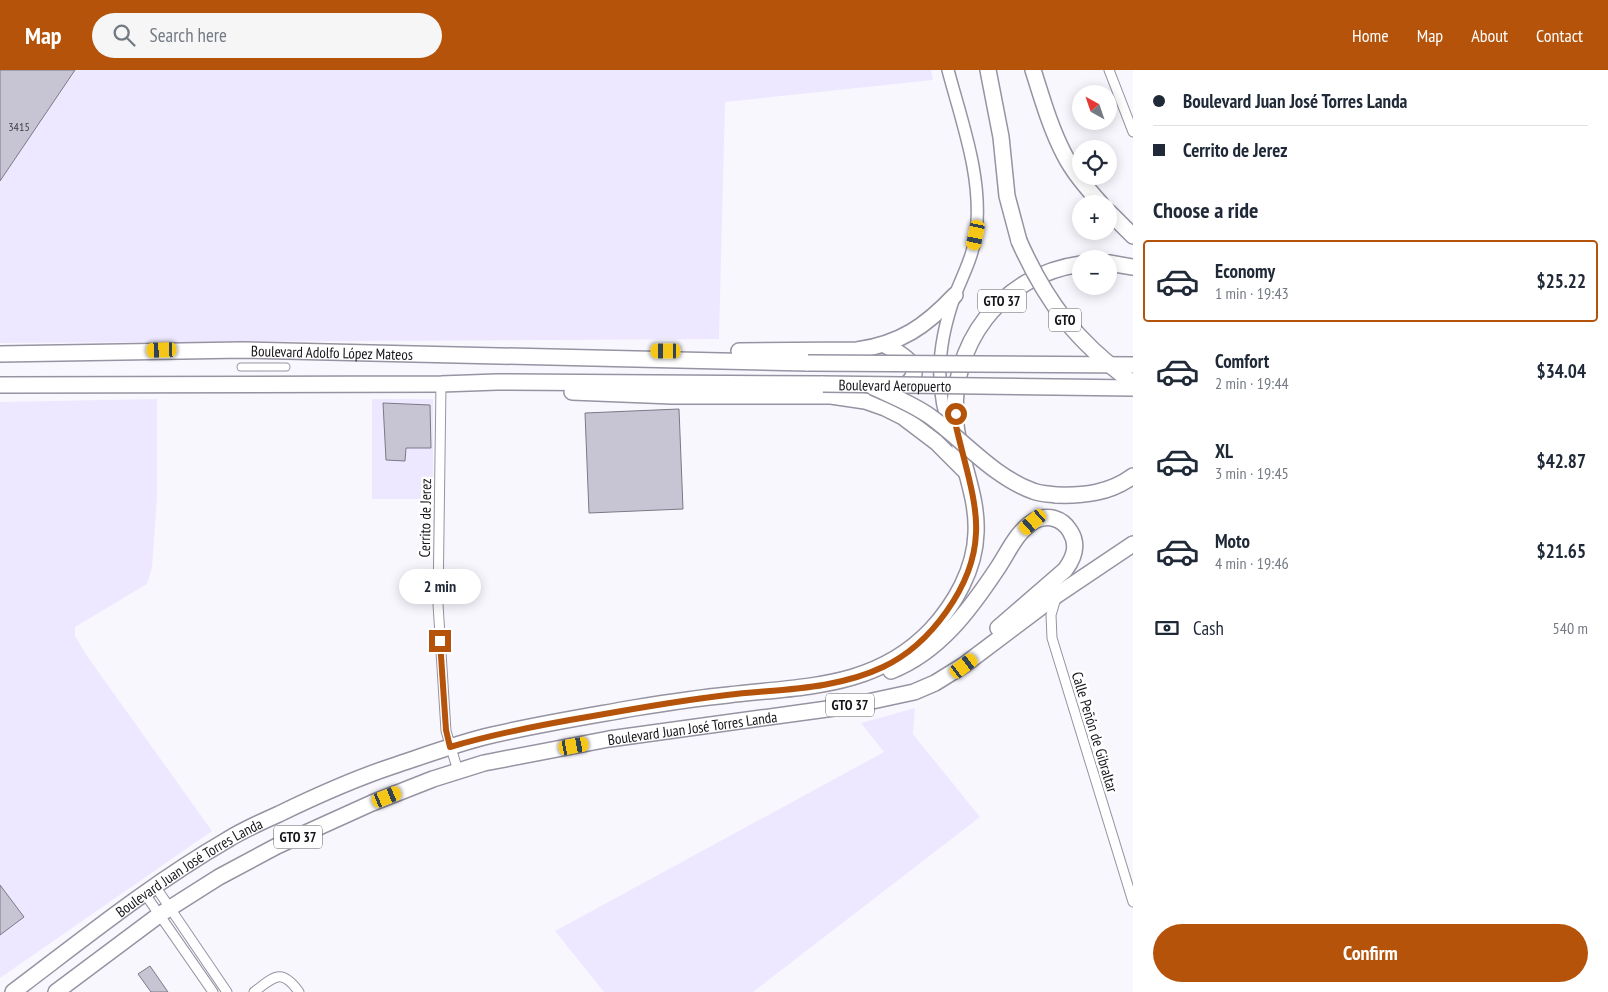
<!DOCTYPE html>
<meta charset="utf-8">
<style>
:root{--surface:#fff;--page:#f6f6f7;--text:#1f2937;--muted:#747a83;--line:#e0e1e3;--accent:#b45309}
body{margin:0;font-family:"PT Sans Narrow",sans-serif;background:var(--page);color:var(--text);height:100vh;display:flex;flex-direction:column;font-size:19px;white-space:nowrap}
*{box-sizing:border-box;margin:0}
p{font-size:16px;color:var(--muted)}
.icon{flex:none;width:28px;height:28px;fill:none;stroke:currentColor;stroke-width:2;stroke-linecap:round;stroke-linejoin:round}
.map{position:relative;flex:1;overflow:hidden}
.side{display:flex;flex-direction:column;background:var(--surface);width:475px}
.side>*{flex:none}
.top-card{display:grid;align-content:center;height:110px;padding:0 20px;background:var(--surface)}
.needle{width:32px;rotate:320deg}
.buttons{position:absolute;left:1072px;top:15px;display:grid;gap:10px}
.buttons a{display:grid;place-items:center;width:45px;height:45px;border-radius:50%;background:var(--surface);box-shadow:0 2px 12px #0003;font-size:25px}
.end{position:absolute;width:22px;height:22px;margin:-11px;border:6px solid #b45309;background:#fff;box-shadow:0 0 0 2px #fff}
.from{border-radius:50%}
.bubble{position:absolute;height:35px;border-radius:18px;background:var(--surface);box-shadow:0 2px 12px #0003;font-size:16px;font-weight:700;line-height:35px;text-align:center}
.car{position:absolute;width:15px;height:30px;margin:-15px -8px;border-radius:6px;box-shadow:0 0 4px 1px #0007;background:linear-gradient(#f5c518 24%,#345 0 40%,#f5c518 0 76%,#345 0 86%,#f5c518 0)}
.top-card b{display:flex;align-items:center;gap:18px;height:48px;font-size:19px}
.top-card b+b{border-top:1px solid var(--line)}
.top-card i{width:12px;height:12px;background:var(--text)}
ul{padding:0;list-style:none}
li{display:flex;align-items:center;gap:15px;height:82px;margin:0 10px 8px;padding:0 10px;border:2px solid transparent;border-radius:5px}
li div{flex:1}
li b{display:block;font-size:19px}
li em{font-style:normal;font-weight:700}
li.active{border-color:var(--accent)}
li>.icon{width:45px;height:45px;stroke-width:1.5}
h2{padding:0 20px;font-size:22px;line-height:60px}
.pay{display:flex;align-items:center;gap:12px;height:55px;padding:0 20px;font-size:19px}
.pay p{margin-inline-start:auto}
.action{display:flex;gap:10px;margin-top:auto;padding:10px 20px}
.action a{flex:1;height:58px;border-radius:30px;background:var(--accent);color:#fff;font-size:20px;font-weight:700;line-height:58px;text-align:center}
header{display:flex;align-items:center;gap:30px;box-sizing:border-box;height:70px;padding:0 25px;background:var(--accent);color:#fff}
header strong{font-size:24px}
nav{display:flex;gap:28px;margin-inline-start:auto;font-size:18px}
.search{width:350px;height:45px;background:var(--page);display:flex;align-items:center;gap:12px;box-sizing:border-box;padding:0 18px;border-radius:28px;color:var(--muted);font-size:19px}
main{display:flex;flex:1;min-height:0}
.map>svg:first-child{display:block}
</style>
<header>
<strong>Map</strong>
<div class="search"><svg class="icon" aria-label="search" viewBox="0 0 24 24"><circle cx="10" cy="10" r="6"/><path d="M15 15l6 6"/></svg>Search here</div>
<nav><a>Home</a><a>Map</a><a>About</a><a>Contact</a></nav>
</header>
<main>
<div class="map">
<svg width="1133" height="922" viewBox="0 0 1133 922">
<rect width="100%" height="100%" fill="#f9f7fe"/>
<path fill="#ede8ff" d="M0,0h931l2,10 -208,22 -6,237 -719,4z
M157,329v98l-5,71 -5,16 -72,43v9l12,20 125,175 -212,147v-576z
M372,329h61v100h-61z
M915,638l-2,26 67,83 -227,175h-149l-49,-61 329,-179 -23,-29z"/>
<path fill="#c7c4d3" stroke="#7c7987" d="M0,0h75l-75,111z
M383,333l47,2 1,43h-25l-1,13 -19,-1z
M679,339l4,100 -94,4 -4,-100z
M0,815l24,32 -24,18z
M150,896l18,26h-17l-13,-18z"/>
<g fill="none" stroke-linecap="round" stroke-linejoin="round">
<defs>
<path id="pedestrian" d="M241,297h45"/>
<path id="minor" d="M1109,0l24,62
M441,314l-3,220 8,127 12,40
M1056,528l-5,17 1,23 81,264
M155,816l72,106
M145,824l68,98
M254,922c20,-15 27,-25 45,0"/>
<path id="tertiary" d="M948,0c14,53 35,108 28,164 -3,22 -13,41 -21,61 -16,44 -22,93 -4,137"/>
<g id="primary">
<path d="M988,0l13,67 6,59 12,45"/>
<path d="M1033,0c9,28 17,57 31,84 9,18 23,34 37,50"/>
<path d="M1109,142l24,24"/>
<path d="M1109,193l24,4"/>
<path d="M885,275c21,11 47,27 12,45"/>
<path d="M739,281l118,-1c43,-6 69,-24 98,-55"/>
<path id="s1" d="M0,284l242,-4 566,13"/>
<path d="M0,315l441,-1 56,-2 326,2"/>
<path d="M572,322l100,4h159l34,5 20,7 18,9 33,25 30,30"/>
<path d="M1056,425c28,1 54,-2 77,-19"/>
<path d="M891,601c48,-19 78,-60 106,-102 11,-16 19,-37 37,-48 14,-7 28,-3 36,10 9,14 4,27 -5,39l-67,58"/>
<path id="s2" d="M13,922c69,-52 138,-108 214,-152 16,-10 34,-18 52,-26 37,-18 75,-35 114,-48 30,-10 60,-21 91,-29 49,-12 100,-20 150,-29 31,-5 63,-10 94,-13 75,-9 147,-6 203,-65 24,-26 44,-61 45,-97 2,-37 -16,-72 -20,-108 -8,-80 45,-150 125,-161"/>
<path id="s3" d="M56,922l103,-77 60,-38 58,-31 95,-43 61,-24 51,-16 125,-24 240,-33 65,-14 21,-9 29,-18 93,-70 76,-51"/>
</g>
</defs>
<use href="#pedestrian" stroke="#9693a2" stroke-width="9"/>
<use href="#minor" stroke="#9693a2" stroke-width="11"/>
<use href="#tertiary" stroke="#9693a2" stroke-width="14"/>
<use href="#primary" stroke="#9693a2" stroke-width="18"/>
<use href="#pedestrian" stroke="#fff" stroke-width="7"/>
<use href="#minor" stroke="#fff" stroke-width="9"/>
<use href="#tertiary" stroke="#fff" stroke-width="11"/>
<use href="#primary" stroke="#fff" stroke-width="15"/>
<defs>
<g id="primary-bridge">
<path d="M1019,171c28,63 58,101 114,142"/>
<path d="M808,293l325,2"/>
<path id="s4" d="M823,314l310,4"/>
<path d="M873,317c19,9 40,17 58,30 33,24 63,60 102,74 7,3 16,3 23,4"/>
</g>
</defs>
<use href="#primary-bridge" stroke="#9693a2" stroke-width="18" stroke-linecap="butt"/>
<use href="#primary-bridge" stroke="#fff" stroke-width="15"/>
</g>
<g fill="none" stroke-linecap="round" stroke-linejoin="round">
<path stroke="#b45309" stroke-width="6" d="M440,571l6,89 4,17c47,-14 95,-23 143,-31 45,-8 90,-16 134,-21 52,-6 108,-5 156,-28 47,-22 91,-81 93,-134 2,-31 -13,-75 -20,-107v-12"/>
</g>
<g text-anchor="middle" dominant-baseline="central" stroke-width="5" stroke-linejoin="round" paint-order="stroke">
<g font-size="12" fill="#424148">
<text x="19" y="56">3415</text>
</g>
<g fill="#fff" stroke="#5c5b5f" stroke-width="1">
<rect x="978" y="219.5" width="48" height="23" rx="4"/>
<rect x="1049" y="238.5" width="32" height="23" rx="4"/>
<rect x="826" y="623.5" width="48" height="23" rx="4"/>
<rect x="274" y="755.5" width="48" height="23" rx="4"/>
</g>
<g font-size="14" font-weight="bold" fill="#16151a">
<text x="1002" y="231">GTO 37</text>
<text x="1065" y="250">GTO</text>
<text x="850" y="635">GTO 37</text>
<text x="298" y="767">GTO 37</text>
</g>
<g font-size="15" fill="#16151a" stroke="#fff">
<text stroke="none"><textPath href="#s1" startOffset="332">Boulevard Adolfo López Mateos</textPath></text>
<text stroke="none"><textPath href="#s4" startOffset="72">Boulevard Aeropuerto</textPath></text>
<text transform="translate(425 448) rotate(-89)">Cerrito de Jerez</text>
<text stroke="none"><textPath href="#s3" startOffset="700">Boulevard Juan José Torres Landa</textPath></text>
<text transform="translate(1095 662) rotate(73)">Calle Peñón de Gibraltar</text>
<text stroke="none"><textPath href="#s2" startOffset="216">Boulevard Juan José Torres Landa</textPath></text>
</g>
</g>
</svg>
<div class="buttons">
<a><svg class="needle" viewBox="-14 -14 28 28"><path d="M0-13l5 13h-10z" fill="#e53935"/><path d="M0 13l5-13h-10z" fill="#747a83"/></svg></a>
<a><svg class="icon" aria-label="locate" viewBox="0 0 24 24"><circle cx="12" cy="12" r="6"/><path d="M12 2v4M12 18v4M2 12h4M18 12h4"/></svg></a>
<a>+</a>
<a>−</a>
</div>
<i class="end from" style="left:956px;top:344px"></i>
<i class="end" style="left:440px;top:571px"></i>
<div class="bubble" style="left:399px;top:499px;width:82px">2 min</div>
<i class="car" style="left:976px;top:165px;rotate:192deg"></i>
<i class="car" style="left:162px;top:280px;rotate:268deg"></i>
<i class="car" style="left:666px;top:281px;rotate:270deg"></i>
<i class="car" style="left:1033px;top:452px;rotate:229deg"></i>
<i class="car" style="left:964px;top:596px;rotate:53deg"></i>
<i class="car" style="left:574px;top:676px;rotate:80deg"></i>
<i class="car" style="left:387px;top:727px;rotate:68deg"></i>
</div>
<section class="side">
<div class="top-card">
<b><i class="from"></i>Boulevard Juan José Torres Landa</b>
<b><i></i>Cerrito de Jerez</b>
</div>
<h2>Choose a ride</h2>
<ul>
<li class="active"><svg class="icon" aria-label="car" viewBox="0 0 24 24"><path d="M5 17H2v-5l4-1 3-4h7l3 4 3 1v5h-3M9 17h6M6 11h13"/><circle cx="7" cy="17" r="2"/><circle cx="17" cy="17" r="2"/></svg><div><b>Economy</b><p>1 min · 19:43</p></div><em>$25.22</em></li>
<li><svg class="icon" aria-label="car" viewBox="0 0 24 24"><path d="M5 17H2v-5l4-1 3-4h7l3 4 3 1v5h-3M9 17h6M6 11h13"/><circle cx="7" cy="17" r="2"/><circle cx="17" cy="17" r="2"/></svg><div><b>Comfort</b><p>2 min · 19:44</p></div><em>$34.04</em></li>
<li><svg class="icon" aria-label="car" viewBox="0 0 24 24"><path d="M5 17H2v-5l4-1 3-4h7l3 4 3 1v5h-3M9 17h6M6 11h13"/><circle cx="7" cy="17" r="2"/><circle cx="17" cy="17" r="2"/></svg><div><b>XL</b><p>3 min · 19:45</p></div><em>$42.87</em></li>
<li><svg class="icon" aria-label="car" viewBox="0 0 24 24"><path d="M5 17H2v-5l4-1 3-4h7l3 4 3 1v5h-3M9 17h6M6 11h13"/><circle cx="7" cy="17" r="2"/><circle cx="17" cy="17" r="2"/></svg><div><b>Moto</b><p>4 min · 19:46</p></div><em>$21.65</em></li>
</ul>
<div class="pay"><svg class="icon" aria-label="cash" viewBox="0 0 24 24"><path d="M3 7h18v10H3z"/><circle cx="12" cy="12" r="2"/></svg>Cash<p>540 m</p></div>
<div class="action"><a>Confirm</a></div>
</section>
</main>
